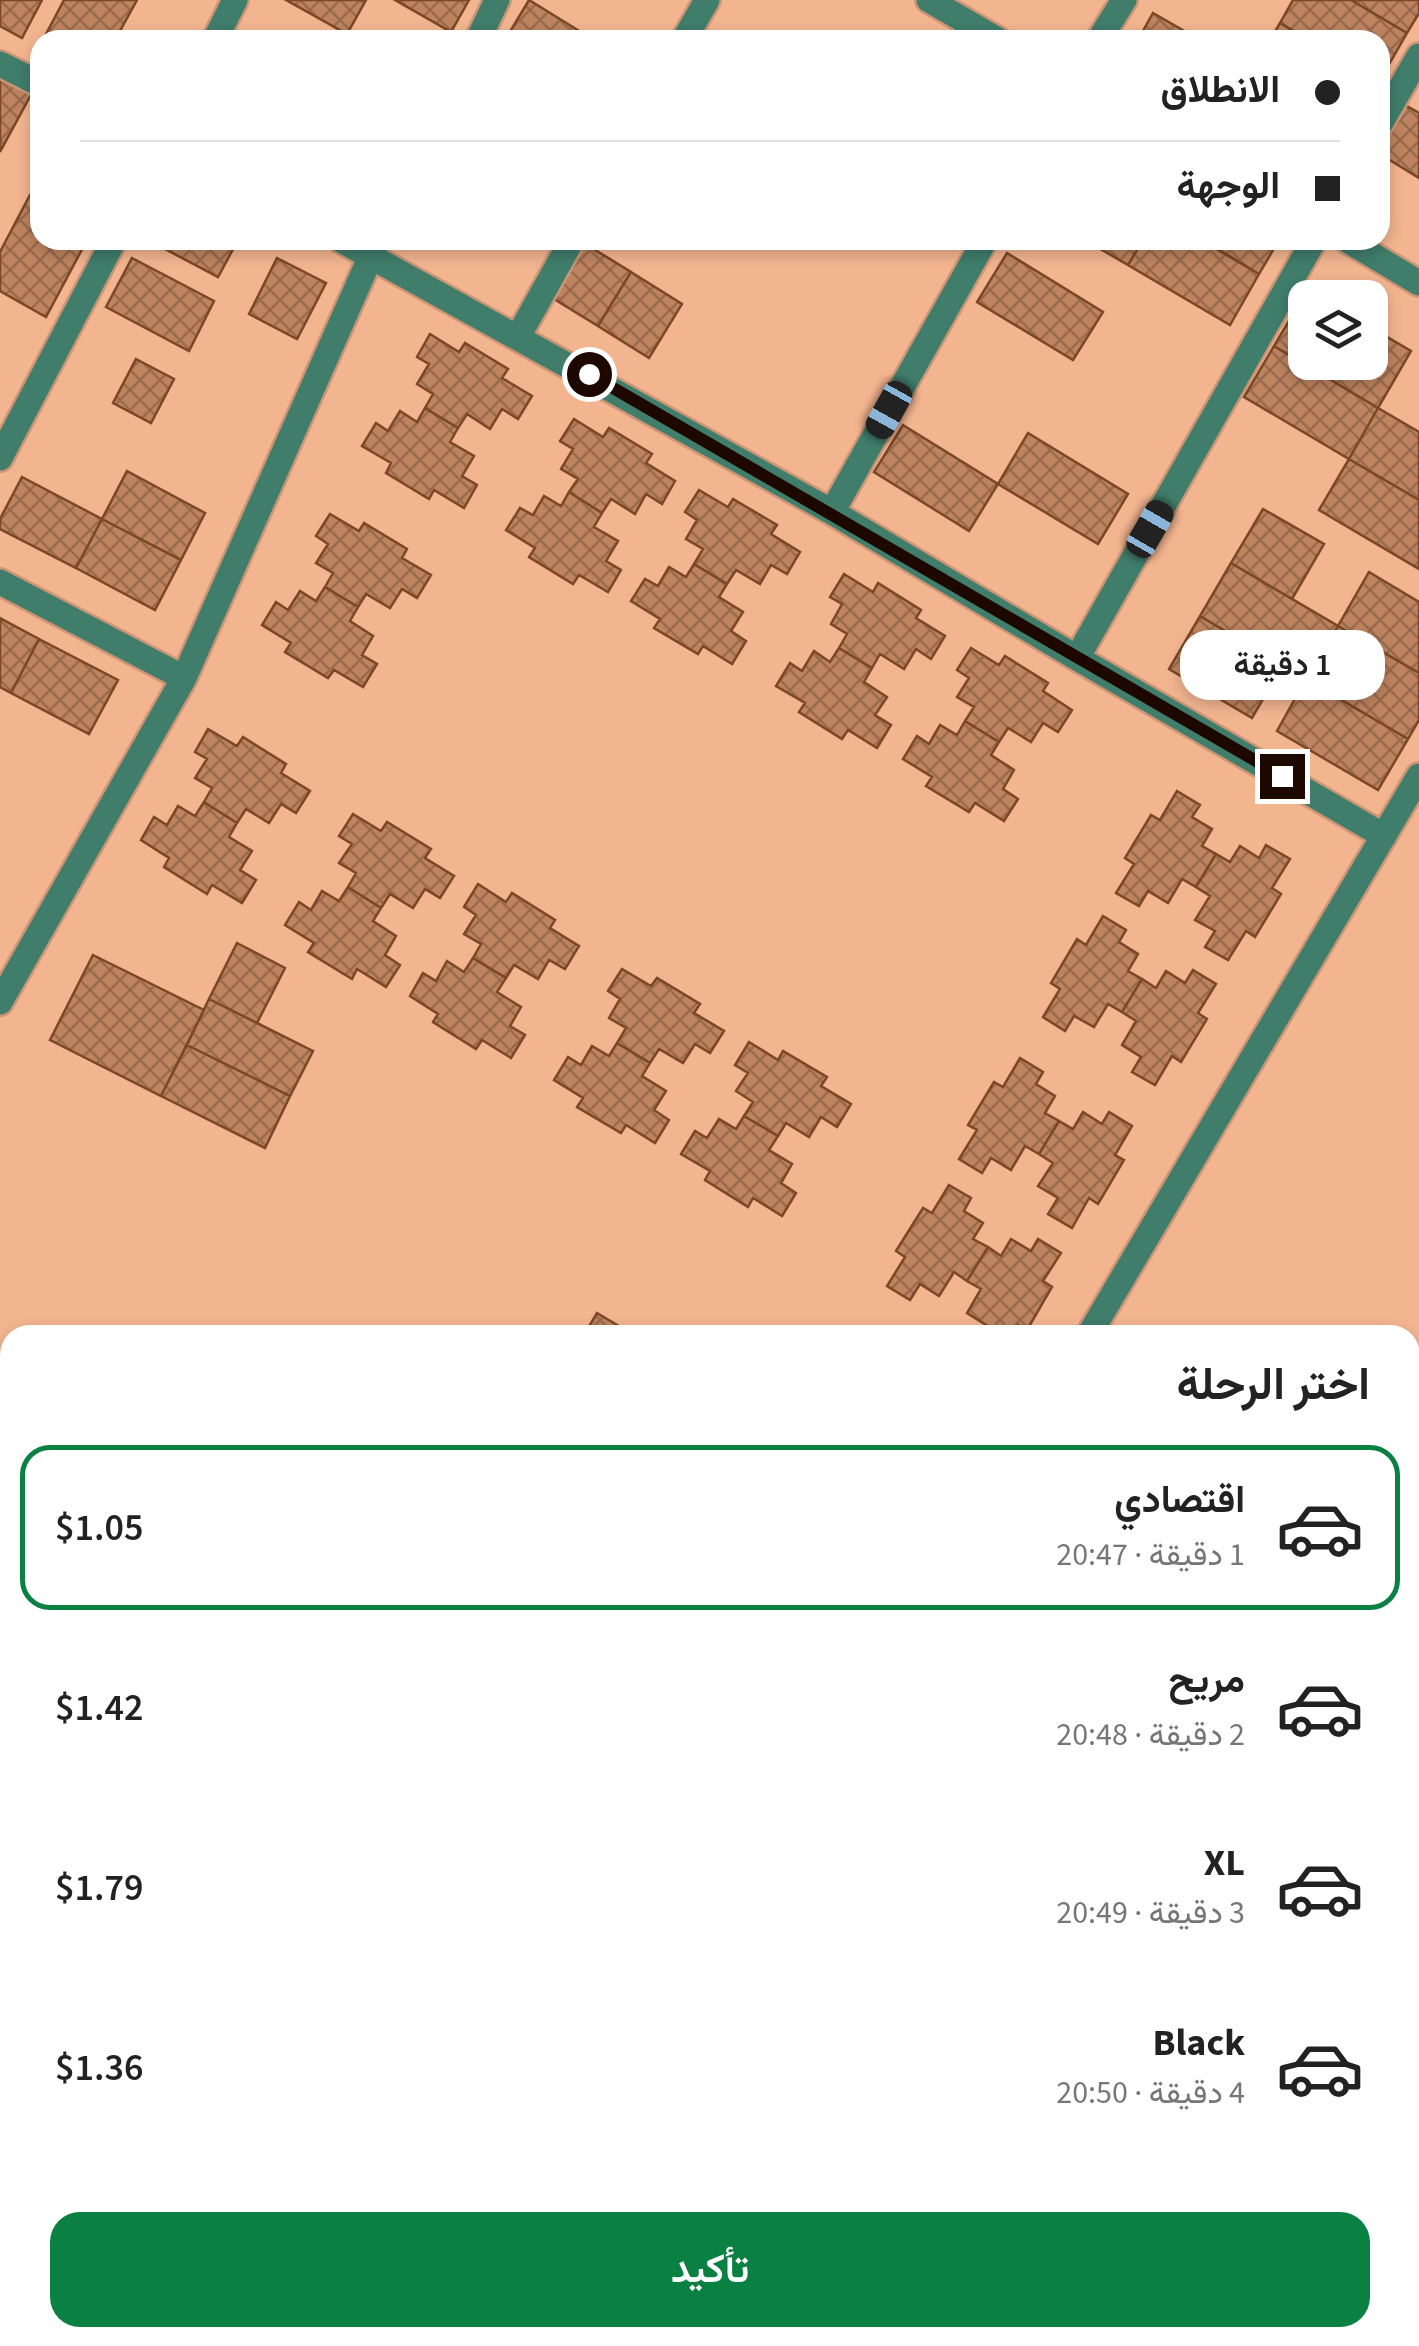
<!DOCTYPE html>
<html lang="ar">
<meta charset="utf-8">
<style>
:root{--surface:#fff;--page:#f2f2f2;--text:#222;--muted:#767676;--line:#e0e0e0;--accent:#0b8043}
body{margin:0;font-family:"Source Sans 3",Vazirmatn,sans-serif;background:var(--page);color:var(--text);direction:rtl;height:100vh;display:flex;flex-direction:column;font-size:38px;white-space:nowrap}
*{box-sizing:border-box;margin:0}
p{font-size:32px;color:var(--muted)}
.icon{flex:none;width:55px;height:55px;fill:none;stroke:currentColor;stroke-width:2;stroke-linecap:round;stroke-linejoin:round}
.map{position:relative;flex:1;overflow:hidden;direction:ltr}
.side{position:absolute;left:0px;top:1325px;width:1420px;height:1022px;display:flex;flex-direction:column;background:var(--surface);border-radius:30px 30px 0 0;box-shadow:0 5px 15px #0003;direction:rtl}
.side>*{flex:none}
.guide{position:absolute;left:30px;top:30px;width:1360px;height:220px;border-radius:30px;box-shadow:0 5px 15px #0003;direction:rtl;display:grid;align-content:center;height:220px;padding:0 50px;background:var(--surface)}
.tools{position:absolute;left:1288px;top:280px;display:grid;gap:20px}
.tools a{display:grid;place-items:center;width:100px;height:100px;border-radius:20px;background:var(--surface);box-shadow:0 5px 15px #0003;font-size:50px}
.end{position:absolute;width:45px;height:45px;margin:-22px;border:12px solid #1d0800;background:#fff;box-shadow:0 0 0 5px #fff}
.from{border-radius:50%}
.bubble{position:absolute;height:70px;border-radius:30px;background:var(--surface);box-shadow:0 5px 15px #0003;font-size:32px;font-weight:600;line-height:70px;text-align:center;direction:rtl}
.car{position:absolute;width:30px;height:60px;margin:-30px -15px;border-radius:12px;box-shadow:0 0 8px 2px #0007;background:linear-gradient(#222 24%,#8ab4d8 0 40%,#222 0 76%,#8ab4d8 0 86%,#222 0)}
.guide b{display:flex;align-items:center;gap:35px;height:95px;font-size:38px}
.guide b+b{border-top:2px solid var(--line)}
.guide i{width:25px;height:25px;background:var(--text)}
ul{padding:0;list-style:none}
li{display:flex;align-items:center;gap:30px;height:165px;margin:0 20px 15px;padding:0 30px;border:5px solid transparent;border-radius:30px}
li div{flex:1}
li b{display:block;font-size:38px}
li em{font-style:normal;font-weight:600}
li.on{border-color:var(--accent)}
li>.icon{width:90px;height:90px;stroke-width:1.5}
h2{padding:0 50px;font-size:45px;line-height:120px}
.cta{display:flex;gap:20px;margin-top:auto;padding:20px 50px}
.cta a{flex:1;height:115px;border-radius:30px;background:var(--accent);color:#fff;font-size:40px;font-weight:600;line-height:115px;text-align:center}
.map>svg:first-child{display:block}
</style>
<div class="map">
<svg width="1419" height="2346" viewBox="0 0 1419 2346">
<defs>
<pattern id="building-cross-hatch" width="8" height="8" patternUnits="userSpaceOnUse" patternTransform="scale(2.5)"><rect width="8" height="8" fill="#be8460"/><path d="M0 0l8 8M0 8l8-8" fill="none" stroke="#9a6a4d"/></pattern>
</defs>
<rect width="100%" height="100%" fill="#f3b590"/>
<path fill="url(#building-cross-hatch)" stroke="#7c4724" stroke-width="2.5" d="M0,0h42l-20,38 -22,-12z
M64,0h73l-22,40h-62l-8,-4z
M286,0h80l-19,34z
M395,0h74l-18,32z
M529,0l55,34 -3,6h-76z
M1293,0h58l56,33 -27,47v-40h-71l-29,-17z
M1351,0h68v13l-12,20z
M1153,13l47,27h-62z
M1280,23l29,17h-39z
M0,73l33,18 -33,61z
M1405,105l14,8v65l-39,-24v-8z
M30,195l10,5v40h47l-41,77 -46,-26v-39z
M148,240h90l-20,37z
M579,240l52,32 -33,54 -52,-32z
M1085,240h58l-15,25z
M1143,240h58l58,34 -29,51 -102,-60z
M1203,240h76l-20,34z
M1007,253l96,59 -30,48 -96,-58z
M132,258l82,43 -25,50 -83,-44z
M277,258l49,25 -29,56 -48,-25z
M631,272l51,32 -33,54 -51,-32z
M1307,290l13,8h-15v64h65v-35l41,24 -33,57 -104,-62z
M430,334l29,18 6,-9 43,26 -6,9 30,18 -14,23 -16,-10 -12,20 -23,-15 -9,14 -33,-20 8,-14 -16,-10 12,-20 -12,-7z
M1274,346l104,62 -29,51 -105,-62z
M136,359l38,20 -23,44 -38,-20z
M425,408l33,20 -8,14 24,14 -12,20 15,9 -13,23 -30,-18 -5,9 -43,-26 5,-10 -29,-17 14,-23 12,8 12,-20 17,11z
M1378,408l41,24v68l-70,-41z
M574,419l29,18 6,-9 43,26 -6,9 29,18 -13,23 -16,-10 -11,20 -24,-15 -9,14 -33,-21 9,-13 -17,-10 12,-20 -13,-8z
M903,425l95,59 -29,47 -95,-59z
M1028,433l100,61 -30,50 -100,-60z
M1349,459l70,41v69l-100,-59z
M127,471l78,42 -24,47 -79,-41z
M22,477l80,42 -26,49 -76,-39v-10z
M699,490l29,17 5,-8 44,26 -6,9 29,18 -13,22 -16,-9 -11,19 -24,-14 -9,14 -33,-20 9,-15 -17,-10 11,-19 -12,-8z
M569,492l33,21 -8,14 24,14 -12,20 15,9 -13,22 -29,-17 -6,9 -44,-27 6,-9 -29,-18 14,-22 13,7 11,-19 17,10z
M1263,509l61,35 -32,55 -61,-36z
M330,514l29,17 5,-8 43,26 -5,9 29,17 -14,23 -15,-9 -12,19 -24,-14 -8,13 -33,-20 8,-14 -17,-10 12,-19 -12,-8z
M102,519l79,41 -26,50 -79,-42z
M1231,563l107,63 -32,53 -106,-63z
M694,564l33,20 -8,13 24,15 -12,19 15,10 -14,23 -29,-18 -5,8 -44,-26 6,-9 -29,-18 14,-22 13,7 11,-19 17,10z
M1369,572l50,30v71l-81,-47z
M844,574l29,18 5,-9 43,27 -5,8 29,18 -14,23 -15,-10 -12,20 -24,-15 -8,14 -33,-20 8,-14 -16,-10 11,-20 -12,-7z
M325,587l33,20 -8,14 23,15 -11,19 15,9 -14,23 -29,-17 -6,8 -43,-26 6,-9 -29,-18 14,-23 12,8 12,-19 16,10z
M1200,616l83,49 -31,53 -83,-49z
M0,618l39,21 -28,54 -11,-6z
M1338,626l81,47v47l-11,19 -102,-60z
M39,639l79,41 -29,54 -78,-41z
M839,648l33,20 -8,14 23,15 -12,18 16,10 -14,23 -29,-18 -6,9 -43,-27 6,-9 -29,-17 14,-23 12,8 12,-20 16,11z
M971,648l28,17 6,-9 43,27 -5,8 29,19 -14,22 -15,-9 -12,19 -23,-14 -9,14 -34,-21 9,-14 -17,-10 12,-19 -12,-8z
M1306,679l102,60 -30,51 -101,-59z
M965,721l34,21 -8,13 23,15 -11,19 15,10 -14,22 -29,-18 -6,9 -43,-26 6,-9 -29,-18 14,-23 12,8 11,-19 17,10z
M208,729l29,17 6,-9 43,27 -5,9 29,18 -14,22 -15,-9 -12,19 -23,-14 -9,14 -33,-21 8,-14 -17,-10 12,-19 -12,-7z
M1177,791l23,14 -8,12 20,12 -10,17 14,8 -20,33 -14,-8 -14,24 -20,-12 -9,15 -23,-13 18,-29 -9,-6 26,-43 9,5z
M204,802l33,21 -8,14 23,14 -12,19 16,10 -14,23 -30,-18 -5,9 -43,-27 5,-9 -28,-18 13,-23 13,8 11,-19 17,10z
M353,814l28,17 6,-9 44,27 -6,9 29,18 -14,22 -15,-9 -12,19 -23,-14 -9,14 -33,-21 8,-14 -17,-10 13,-19 -13,-8z
M1266,845l24,14 -18,29 9,6 -26,43 -9,-6 -18,29 -23,-13 10,-16 -20,-11 15,-24 -14,-9 20,-33 14,8 10,-16 19,12z
M478,884l28,18 6,-9 43,27 -5,8 29,18 -14,23 -16,-9 -11,19 -24,-14 -8,13 -33,-20 8,-14 -17,-10 12,-19 -12,-8z
M348,887l33,21 -8,13 23,15 -11,19 15,10 -14,22 -29,-18 -5,10 -44,-27 6,-9 -29,-18 14,-23 12,8 11,-19 17,10z
M1103,916l23,14 -7,12 19,12 -10,17 14,8 -20,33 -14,-8 -14,23 -20,-11 -9,15 -22,-14 17,-28 -9,-6 26,-44 9,6z
M237,943l48,25 -28,55 -48,-24z
M93,955l111,55 -43,86 -111,-56z
M473,958l33,20 -9,14 24,15 -11,19 15,9 -14,23 -29,-18 -6,9 -43,-27 5,-8 -28,-18 13,-23 13,8 11,-20 17,11z
M622,969l29,17 6,-8 43,26 -6,9 30,18 -14,22 -15,-9 -12,19 -24,-14 -9,14 -33,-20 9,-15 -17,-10 11,-19 -12,-8z
M1193,970l23,14 -18,29 9,6 -26,43 -9,-6 -17,29 -23,-13 9,-15 -19,-12 14,-24 -14,-9 20,-33 14,9 10,-17 19,12z
M209,999l104,52 -23,45 -103,-51z
M749,1042l29,18 5,-9 44,26 -6,9 30,18 -14,23 -16,-10 -12,20 -23,-14 -8,13 -34,-20 9,-14 -17,-11 12,-18 -13,-8z
M617,1043l33,20 -8,13 24,15 -12,19 15,10 -14,23 -29,-18 -5,8 -44,-26 6,-9 -29,-18 14,-23 13,8 11,-19 17,10z
M187,1045l103,51 -25,52 -104,-52z
M1020,1058l23,14 -7,12 19,12 -10,17 14,8 -20,33 -14,-8 -14,24 -20,-12 -9,15 -23,-14 18,-29 -9,-5 26,-43 9,5z
M1083,1112l19,12 7,-12 23,14 -17,29 9,5 -26,44 -9,-6 -17,30 -24,-14 10,-16 -20,-12 15,-23 -14,-9 20,-33 14,8z
M744,1116l34,20 -9,14 23,14 -11,19 15,10 -14,23 -29,-18 -5,9 -43,-27 5,-9 -29,-17 14,-23 12,7 12,-19 17,10z
M949,1185l22,13 -7,13 19,12 -10,16 15,8 -21,34 -13,-9 -15,24 -19,-12 -10,16 -23,-14 18,-29 -9,-6 27,-43 9,5z
M1011,1239l20,12 7,-12 23,14 -18,28 9,6 -25,43 -9,-5 -7,10h-31l6,-10 -19,-12 14,-24 -14,-8 21,-34 13,9z
M597,1313l37,22h-50z
M8,1572l2,2v67l-5,-5 -5,5v-62z
M58,2338h40l-6,8h-21z
M148,2338h68l11,7 5,-7 12,8h-98z"/>
<g fill="none" stroke-linecap="round" stroke-linejoin="round">
<defs>
<path id="minor" d="M929,0l69,40
M215,40l20,-40
M478,40l19,-40
M684,40l23,-40
M1099,40l25,-40
M0,64l40,20
M1380,124l39,-68
M341,240l491,272 245,146
M1314,240l-237,418 307,178
M1347,240l72,43
M519,335l53,-95
M0,458l114,-218
M832,512l153,-272
M0,582l184,96
M0,1002l184,-324 194,-438
M1089,1335l330,-559
M0,1367l10,4
M0,1409l10,4
M0,1677l10,-8
M0,1730l10,13
M0,1928l10,-8
M0,1986l10,-8
M1410,2068l9,5
M1410,2116l9,5
M398,2338l4,8
M478,2346l6,-8"/>
</defs>
<use href="#minor" stroke="#cc9676" stroke-width="30"/>
<use href="#minor" stroke="#407d6b" stroke-width="25"/>
</g>
<g fill="none" stroke-linecap="round" stroke-linejoin="round">
<path stroke="#1d0800" stroke-width="12" d="M589,374l693,402"/>
</g>
</svg>
<div class="tools">
<a><svg class="icon" aria-label="layers" viewBox="0 0 24 24"><path d="M12 4l9 5-9 5-9-5zM3 14l9 5 9-5"/></svg></a>
</div>
<i class="end from" style="left:589px;top:374px"></i>
<i class="end" style="left:1282px;top:776px"></i>
<div class="bubble" style="left:1180px;top:630px;width:205px">1 دقيقة</div>
<i class="car" style="left:889px;top:410px;rotate:209deg"></i>
<i class="car" style="left:1150px;top:529px;rotate:30deg"></i>
<div class="guide">
<b><i class="from"></i>الانطلاق</b>
<b><i></i>الوجهة</b>
</div>
<section class="side">
<h2>اختر الرحلة</h2>
<ul>
<li class="on"><svg class="icon" aria-label="car" viewBox="0 0 24 24"><path d="M5 17H2v-5l4-1 3-4h7l3 4 3 1v5h-3M9 17h6M6 11h13"/><circle cx="7" cy="17" r="2"/><circle cx="17" cy="17" r="2"/></svg><div><b>اقتصادي</b><p>1 دقيقة · 20:47</p></div><em>$1.05</em></li>
<li><svg class="icon" aria-label="car" viewBox="0 0 24 24"><path d="M5 17H2v-5l4-1 3-4h7l3 4 3 1v5h-3M9 17h6M6 11h13"/><circle cx="7" cy="17" r="2"/><circle cx="17" cy="17" r="2"/></svg><div><b>مريح</b><p>2 دقيقة · 20:48</p></div><em>$1.42</em></li>
<li><svg class="icon" aria-label="car" viewBox="0 0 24 24"><path d="M5 17H2v-5l4-1 3-4h7l3 4 3 1v5h-3M9 17h6M6 11h13"/><circle cx="7" cy="17" r="2"/><circle cx="17" cy="17" r="2"/></svg><div><b>XL</b><p>3 دقيقة · 20:49</p></div><em>$1.79</em></li>
<li><svg class="icon" aria-label="car" viewBox="0 0 24 24"><path d="M5 17H2v-5l4-1 3-4h7l3 4 3 1v5h-3M9 17h6M6 11h13"/><circle cx="7" cy="17" r="2"/><circle cx="17" cy="17" r="2"/></svg><div><b>Black</b><p>4 دقيقة · 20:50</p></div><em>$1.36</em></li>
</ul>
<div class="cta"><a>تأكيد</a></div>
</section>
</div>
